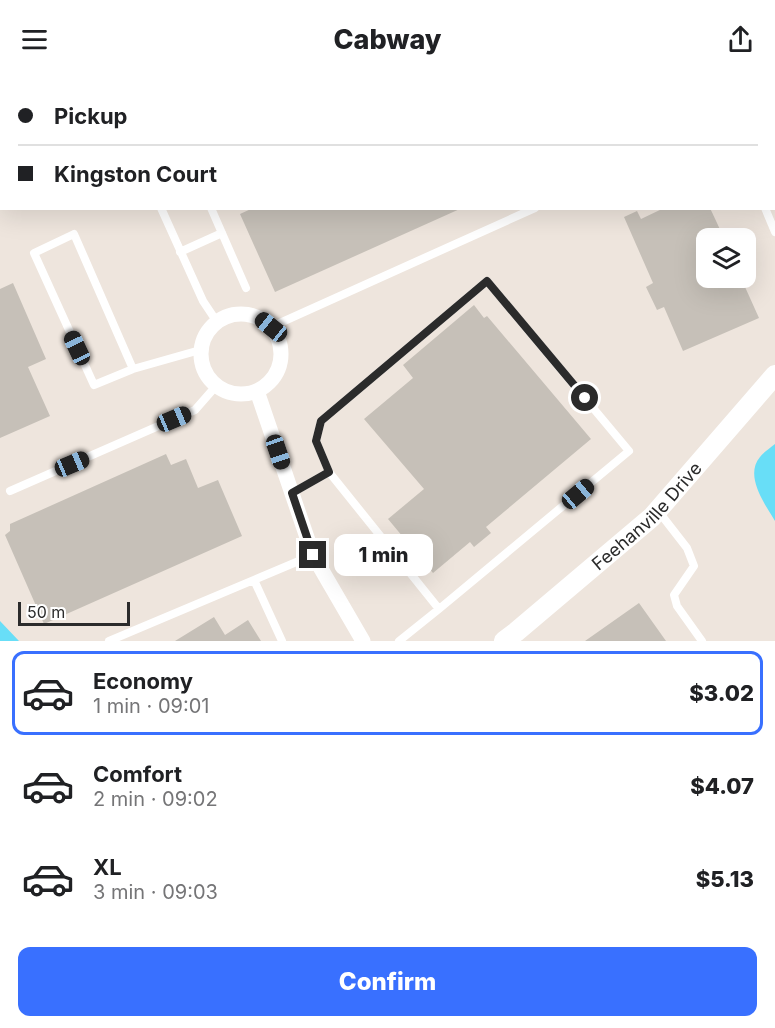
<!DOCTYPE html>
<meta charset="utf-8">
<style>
:root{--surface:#fff;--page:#f2f2f2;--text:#202124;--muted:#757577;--line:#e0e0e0;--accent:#3970ff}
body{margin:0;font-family:Inter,sans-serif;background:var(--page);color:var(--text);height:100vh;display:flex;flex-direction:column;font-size:22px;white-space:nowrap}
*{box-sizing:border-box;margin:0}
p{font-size:20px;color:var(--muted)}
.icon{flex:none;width:33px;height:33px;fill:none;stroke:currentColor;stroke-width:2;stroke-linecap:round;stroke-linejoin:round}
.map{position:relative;height:563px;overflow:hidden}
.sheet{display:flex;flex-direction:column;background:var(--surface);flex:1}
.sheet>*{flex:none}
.guide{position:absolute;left:0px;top:0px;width:776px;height:132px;box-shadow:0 6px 24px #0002;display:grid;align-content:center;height:132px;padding:0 18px;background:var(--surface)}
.controls{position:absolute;left:696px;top:150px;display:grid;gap:12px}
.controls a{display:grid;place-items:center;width:60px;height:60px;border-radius:12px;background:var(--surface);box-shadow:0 6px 24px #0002;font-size:30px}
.scale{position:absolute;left:18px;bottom:15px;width:112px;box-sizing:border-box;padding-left:6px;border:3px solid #2b2b2b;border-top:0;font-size:16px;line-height:21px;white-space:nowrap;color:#2b2b2b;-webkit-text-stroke:4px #fff;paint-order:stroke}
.end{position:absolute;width:27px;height:27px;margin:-14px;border:8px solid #2b2b2b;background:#fff;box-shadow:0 0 0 3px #fff}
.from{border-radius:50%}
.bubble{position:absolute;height:42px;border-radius:12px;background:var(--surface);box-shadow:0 6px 24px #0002;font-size:20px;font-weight:800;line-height:42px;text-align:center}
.car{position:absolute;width:18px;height:36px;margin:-18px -9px;border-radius:8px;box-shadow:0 0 4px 2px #0007;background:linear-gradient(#222 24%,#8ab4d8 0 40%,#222 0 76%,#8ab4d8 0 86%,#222 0)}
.guide b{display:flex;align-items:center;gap:21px;height:57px;font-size:22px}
.guide b+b{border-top:2px solid var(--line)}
.guide i{width:15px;height:15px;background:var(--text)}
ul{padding:10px 0 0;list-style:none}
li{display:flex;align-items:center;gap:18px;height:84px;margin:0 12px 9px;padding:0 6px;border:3px solid transparent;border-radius:12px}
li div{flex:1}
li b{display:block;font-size:22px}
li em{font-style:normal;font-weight:800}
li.active{border-color:var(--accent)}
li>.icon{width:54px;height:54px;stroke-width:1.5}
.button{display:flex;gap:12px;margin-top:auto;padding:12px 18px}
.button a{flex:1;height:69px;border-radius:12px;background:var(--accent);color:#fff;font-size:24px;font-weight:800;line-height:69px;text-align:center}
header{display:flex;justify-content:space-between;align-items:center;height:78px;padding:0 18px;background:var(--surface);font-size:27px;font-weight:800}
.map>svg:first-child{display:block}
</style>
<header><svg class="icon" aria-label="menu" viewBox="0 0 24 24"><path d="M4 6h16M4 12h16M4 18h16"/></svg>Cabway<svg class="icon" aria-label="share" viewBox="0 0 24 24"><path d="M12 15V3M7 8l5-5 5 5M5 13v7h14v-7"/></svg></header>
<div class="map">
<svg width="775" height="563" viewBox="0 0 775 563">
<rect width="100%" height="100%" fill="#eee5dd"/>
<path fill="#68def7" d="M775,366v77c-10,-17 -31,-45 -15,-64 4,-5 10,-9 15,-13z
M0,543l19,20h-19z"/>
<path fill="#c6c0b8" d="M253,130h209l-187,84 -35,-78z
M664,130h46l14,30h-18v40h35l18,40 -76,33 -19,-44 -7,3 -11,-23 7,-4 -29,-66 13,-6 4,8z
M13,205l33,76 -18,8 22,49 -50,22v-149z
M474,227l10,13 3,-2 104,123 -105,88 5,6 -17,14 -4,-5 -37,31 -45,-54 36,-30 -60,-70 49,-41 -10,-13z
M166,376l5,11 15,-6 12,29 20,-8 24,56 -198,88 -39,-89 5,-4v-7z
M639,525l27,38h-81z
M214,539l11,18 23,-15 13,21h-86z"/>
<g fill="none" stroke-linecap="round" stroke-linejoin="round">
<path stroke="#fff" stroke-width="8" d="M516,0l1,2
M706,0l1,2
M754,0l1,2
M369,2l4,-2
M626,2l3,-2
M774,46l1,2
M161,130l42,93 14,21
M211,130l35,80
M765,130l10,24
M180,174l42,-19
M271,249l264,-119
M133,291l-59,-135 -40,19 60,132 39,-16 67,-19
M10,413l185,-81 21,-24
M292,415l37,-21
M659,434l28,36 7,18 -20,29 3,11 25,35
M254,502l28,61
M109,563l204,-86
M399,563l40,-32 190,-158 -142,-170 -166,140 -5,20 13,31 110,137"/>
<path stroke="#fff" stroke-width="15" d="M179,0v2
M0,117h2
M201 276a40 40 0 1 1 80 0a40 40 0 1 1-80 0Z
M257,313l56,164 50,86"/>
<path stroke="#fff" stroke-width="20" id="s1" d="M504,563l12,-9 136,-115 123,-142"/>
</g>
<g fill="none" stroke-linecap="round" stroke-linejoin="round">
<path stroke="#2b2b2b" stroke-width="8" d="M313,477l-21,-62 37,-21 -13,-31 5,-20 166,-140 98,117"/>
</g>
<g text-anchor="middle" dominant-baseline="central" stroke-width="6" stroke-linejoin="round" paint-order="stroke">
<g font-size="18" fill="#2b2b2b" stroke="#fff">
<text stroke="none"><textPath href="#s1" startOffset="190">Feehanville Drive</textPath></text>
</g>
</g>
</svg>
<div class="controls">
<a><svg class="icon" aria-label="layers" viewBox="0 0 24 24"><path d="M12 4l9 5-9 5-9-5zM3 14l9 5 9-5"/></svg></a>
</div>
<div class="scale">50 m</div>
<i class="end from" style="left:585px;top:320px"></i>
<i class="end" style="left:313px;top:477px"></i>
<div class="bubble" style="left:334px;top:456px;width:99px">1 min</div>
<i class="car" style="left:271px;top:249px;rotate:309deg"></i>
<i class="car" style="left:77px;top:270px;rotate:335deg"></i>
<i class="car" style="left:174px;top:341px;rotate:67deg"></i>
<i class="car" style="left:278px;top:374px;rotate:161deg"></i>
<i class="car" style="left:72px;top:386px;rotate:67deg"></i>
<i class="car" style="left:578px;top:416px;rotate:50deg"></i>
<div class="guide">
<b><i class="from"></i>Pickup</b>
<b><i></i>Kingston Court</b>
</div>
</div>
<section class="sheet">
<ul>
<li class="active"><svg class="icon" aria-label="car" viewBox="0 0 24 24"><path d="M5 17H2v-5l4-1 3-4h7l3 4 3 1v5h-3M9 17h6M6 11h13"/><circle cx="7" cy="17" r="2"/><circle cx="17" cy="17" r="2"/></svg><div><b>Economy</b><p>1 min · 09:01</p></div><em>$3.02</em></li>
<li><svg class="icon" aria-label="car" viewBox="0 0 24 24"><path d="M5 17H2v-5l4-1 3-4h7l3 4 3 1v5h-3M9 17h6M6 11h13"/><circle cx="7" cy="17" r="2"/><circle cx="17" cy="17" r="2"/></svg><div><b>Comfort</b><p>2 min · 09:02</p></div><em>$4.07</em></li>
<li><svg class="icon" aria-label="car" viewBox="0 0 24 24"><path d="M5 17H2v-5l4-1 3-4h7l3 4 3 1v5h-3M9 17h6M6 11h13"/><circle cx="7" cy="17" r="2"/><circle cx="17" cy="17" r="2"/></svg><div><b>XL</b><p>3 min · 09:03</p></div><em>$5.13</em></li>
</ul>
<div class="button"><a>Confirm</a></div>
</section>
